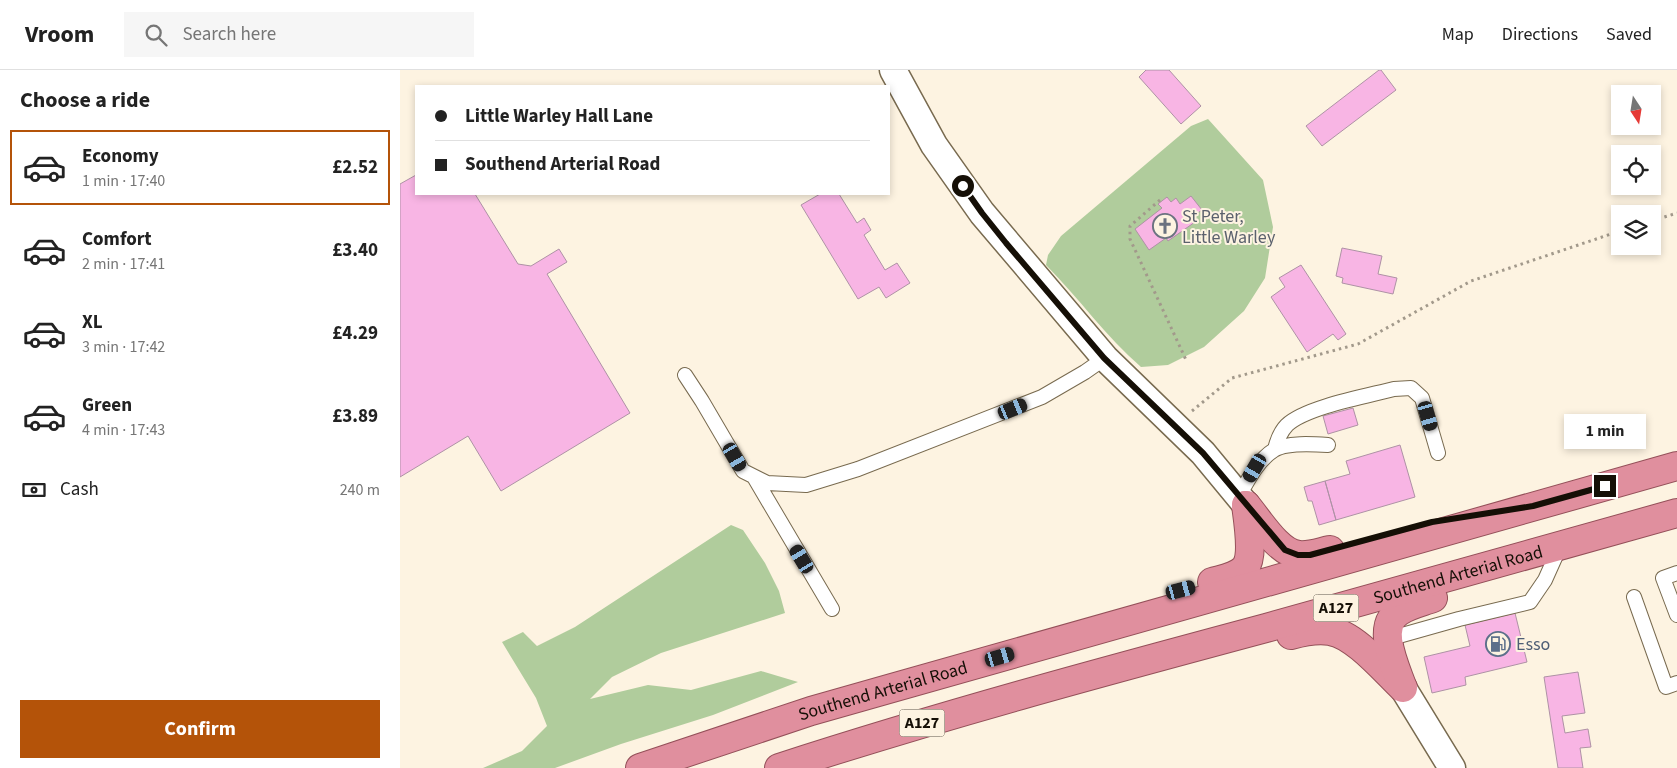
<!DOCTYPE html>
<meta charset="utf-8">
<style>
:root{--surface:#fff;--page:#f6f6f6;--text:#222;--muted:#767676;--line:#e0e0e0;--accent:#b45309}
body{margin:0;font-family:"Source Sans 3",sans-serif;background:var(--page);color:var(--text);height:100vh;display:flex;flex-direction:column;font-size:19px;white-space:nowrap}
*{box-sizing:border-box;margin:0}
p{font-size:16px;color:var(--muted)}
.icon{flex:none;width:28px;height:28px;fill:none;stroke:currentColor;stroke-width:2;stroke-linecap:round;stroke-linejoin:round}
.map{position:relative;flex:1;overflow:hidden}
.drawer{display:flex;flex-direction:column;background:var(--surface);width:400px}
.drawer>*{flex:none}
.top-card{position:absolute;left:15px;top:15px;width:475px;height:110px;border-radius:0px;box-shadow:0 2px 8px #0003;display:grid;align-content:center;height:110px;padding:0 20px;background:var(--surface)}
.needle{width:32px;rotate:168deg}
.controls{position:absolute;left:1211px;top:15px;display:grid;gap:10px}
.controls a{display:grid;place-items:center;width:50px;height:50px;border-radius:0px;background:var(--surface);box-shadow:0 2px 8px #0003;font-size:25px}
.end{position:absolute;width:22px;height:22px;margin:-11px;border:6px solid #150f06;background:#fff;box-shadow:0 0 0 2px #fff}
.from{border-radius:50%}
.bubble{position:absolute;height:35px;border-radius:0px;background:var(--surface);box-shadow:0 2px 8px #0003;font-size:16px;font-weight:700;line-height:35px;text-align:center}
.car{position:absolute;width:15px;height:30px;margin:-15px -8px;border-radius:6px;box-shadow:0 0 4px 1px #0007;background:linear-gradient(#222 24%,#8ab4d8 0 40%,#222 0 76%,#8ab4d8 0 86%,#222 0)}
.top-card b{display:flex;align-items:center;gap:18px;height:48px;font-size:19px}
.top-card b+b{border-top:1px solid var(--line)}
.top-card i{width:12px;height:12px;background:var(--text)}
ul{padding:0;list-style:none}
li{display:flex;align-items:center;gap:15px;height:75px;margin:0 10px 8px;padding:0 10px;border:2px solid transparent;border-radius:0px}
li div{flex:1}
li b{display:block;font-size:19px}
li em{font-style:normal;font-weight:700}
li.selected{border-color:var(--accent)}
li>.icon{width:45px;height:45px;stroke-width:1.5}
h2{padding:0 20px;font-size:22px;line-height:60px}
.pay{display:flex;align-items:center;gap:12px;height:55px;padding:0 20px;font-size:19px}
.pay p{margin-inline-start:auto}
.button{display:flex;gap:10px;margin-top:auto;padding:10px 20px}
.button a{flex:1;height:58px;border-radius:0px;background:var(--accent);color:#fff;font-size:20px;font-weight:700;line-height:58px;text-align:center}
header{display:flex;align-items:center;gap:30px;box-sizing:border-box;height:70px;padding:0 25px;background:var(--surface);border-bottom:1px solid var(--line)}
header strong{font-size:24px}
nav{display:flex;gap:28px;margin-inline-start:auto;font-size:18px}
.search{width:350px;height:45px;background:var(--page);display:flex;align-items:center;gap:12px;box-sizing:border-box;padding:0 18px;border-radius:0px;color:var(--muted);font-size:19px}
main{display:flex;flex:1;min-height:0}
.map>svg:first-child{display:block}
</style>
<header>
<strong>Vroom</strong>
<div class="search"><svg class="icon" aria-label="search" viewBox="0 0 24 24"><circle cx="10" cy="10" r="6"/><path d="M15 15l6 6"/></svg>Search here</div>
<nav><a>Map</a><a>Directions</a><a>Saved</a></nav>
</header>
<main>
<section class="drawer">
<h2>Choose a ride</h2>
<ul>
<li class="selected"><svg class="icon" aria-label="car" viewBox="0 0 24 24"><path d="M5 17H2v-5l4-1 3-4h7l3 4 3 1v5h-3M9 17h6M6 11h13"/><circle cx="7" cy="17" r="2"/><circle cx="17" cy="17" r="2"/></svg><div><b>Economy</b><p>1 min · 17:40</p></div><em>£2.52</em></li>
<li><svg class="icon" aria-label="car" viewBox="0 0 24 24"><path d="M5 17H2v-5l4-1 3-4h7l3 4 3 1v5h-3M9 17h6M6 11h13"/><circle cx="7" cy="17" r="2"/><circle cx="17" cy="17" r="2"/></svg><div><b>Comfort</b><p>2 min · 17:41</p></div><em>£3.40</em></li>
<li><svg class="icon" aria-label="car" viewBox="0 0 24 24"><path d="M5 17H2v-5l4-1 3-4h7l3 4 3 1v5h-3M9 17h6M6 11h13"/><circle cx="7" cy="17" r="2"/><circle cx="17" cy="17" r="2"/></svg><div><b>XL</b><p>3 min · 17:42</p></div><em>£4.29</em></li>
<li><svg class="icon" aria-label="car" viewBox="0 0 24 24"><path d="M5 17H2v-5l4-1 3-4h7l3 4 3 1v5h-3M9 17h6M6 11h13"/><circle cx="7" cy="17" r="2"/><circle cx="17" cy="17" r="2"/></svg><div><b>Green</b><p>4 min · 17:43</p></div><em>£3.89</em></li>
</ul>
<div class="pay"><svg class="icon" aria-label="cash" viewBox="0 0 24 24"><path d="M3 7h18v10H3z"/><circle cx="12" cy="12" r="2"/></svg>Cash<p>240 m</p></div>
<div class="button"><a>Confirm</a></div>
</section>
<div class="map">
<svg width="1277" height="698" viewBox="0 0 1277 698">
<rect width="100%" height="100%" fill="#fdf3e1"/>
<path fill="#b0cc9c" d="M808,49l55,61 10,47 -8,51 -21,33 -40,36 -36,18 -27,2c-35,-30 -62,-69 -95,-102l2,-10 13,-19 130,-110z
M331,455l12,5 22,33 14,28 6,22 -124,40 -49,24 -22,22 58,-14 43,5 70,-19 37,11 -85,33 -92,29 -66,24h-72l39,-17 25,-25 -11,-28 -34,-56 21,-10 14,14 38,-19z"/>
<path fill="#f8b5e4" stroke="#ae92a5" d="M746,0h23l32,36 -20,18 -42,-47z
M979,0h2l15,20 -74,56 -16,-20z
M16,105v19h59l43,70 13,2 28,-17 8,13 -20,12 83,139 -129,78 -33,-55 -68,41v-293z
M420,124h19l18,29 7,-5 7,12 -7,5 21,35 12,-7 13,20 -24,15 -7,-11 -21,12 -57,-94z
M791,126l11,14 -10,7 3,5 -27,19 -2,-3 -17,12 -14,-21 27,-21 -4,-4 9,-7 4,5 5,-4 4,6z
M942,178l40,8 -4,18 19,4 -4,16 -51,-11 1,-5 -7,-2z
M901,195l45,69 -8,6 -5,-6 -26,18 -36,-55 14,-10 -6,-9z
M953,338l5,17 -30,9 -5,-18z
M1000,375l15,52 -79,23 -11,-39 25,-7 -4,-13z
M925,411l11,39 -17,5 -7,-24h-4l-4,-14z
M1115,543l12,49 -62,15 1,8 -34,8 -8,-36 46,-11 -5,-21z
M1178,602l7,41 -23,3 3,17 23,-4 3,18 -11,1 3,20h-25l-14,-91z"/>
<g fill="none" stroke-linecap="round" stroke-linejoin="round">
<defs>
<path id="service" d="M285,305l17,26 41,70 24,12 39,2 52,-16 184,-72 43,-25 20,-14
M875,379c2,-8 6,-18 12,-24 19,-18 80,-29 107,-36l17,-1 11,10 16,55
M354,407l78,132
M839,426c9,-16 19,-36 35,-46 12,-8 40,-6 54,-5
M1277,503l-14,5 14,37
M1234,527l32,90 11,-4
M988,569l71,-20 71,-17 15,-22 13,-29"/>
<path id="minor" d="M493,0l41,75 48,68 123,145 98,95 43,52
M1003,618l49,80"/>
<g id="trunk">
<path d="M846,435c13,15 32,48 53,50 11,1 21,-3 31,-5"/>
<path d="M812,512c10,-3 25,-5 33,-14 9,-12 3,-48 1,-63"/>
<path d="M891,565c11,-3 27,-6 39,-4 24,3 55,40 73,57"/>
<path d="M1002,616c-7,-20 -27,-61 -2,-75 9,-6 22,-9 33,-13"/>
<path id="s1" d="M240,698l171,-57 81,-23 785,-222"/>
<path id="s2" d="M379,698c160,-52 323,-96 487,-140 137,-38 274,-76 411,-115"/>
</g>
</defs>
<use href="#service" stroke="#786a4f" stroke-width="16"/>
<use href="#minor" stroke="#786a4f" stroke-width="29"/>
<use href="#trunk" stroke="#945059" stroke-width="30"/>
<path stroke="#a2998b" stroke-width="3" stroke-dasharray="2.5 4" stroke-linecap="butt" d="M760,130l-30,26v13l57,123
M1252,151l25,-8
M792,341l40,-33 126,-34 113,-63 149,-50"/>
<use href="#service" stroke="#fff" stroke-width="14"/>
<use href="#minor" stroke="#fff" stroke-width="26"/>
<use href="#trunk" stroke="#e08f9e" stroke-width="28"/>
</g>
<g fill="none" stroke-linecap="round" stroke-linejoin="round">
<path stroke="#150f06" stroke-width="6" d="M563,116l19,27 24,30 98,115 99,95 82,97 13,5h12l122,-33 101,-16 72,-20"/>
</g>
<defs>
<symbol id="church-ring" viewBox="-11 -11 22 22"><circle r="9.5" fill="#fdf3e1" stroke="#6b7280" stroke-width="1.5"/><path d="M-1.2-6h2.4v3.5h3.3v2.4h-3.3V6h-2.4V-.1h-3.3v-2.4h3.3Z" fill="#6b7280"/></symbol>
<symbol id="fuel-ring" viewBox="-11 -11 22 22"><circle r="9.5" fill="#fdf3e1" stroke="#5c6f8a" stroke-width="1.5"/><path d="M-5.5-6h7V0h2V4h1.3V-2.5L3-4.5l.8-.8L6-3V5H2.5V1h-1V6h-7ZM-4.2-4.7v3.2H.2V-4.7Z" fill="#5c6f8a"/></symbol>
</defs>
<g fill-rule="evenodd">
<use href="#church-ring" x="751" y="142" width="28" height="28"/>
<use href="#fuel-ring" x="1084" y="560" width="28" height="28"/>
</g>
<g text-anchor="middle" dominant-baseline="central" stroke-width="4" stroke-linejoin="round" paint-order="stroke">
<g fill="#fdf3e1" stroke="#5b5348" stroke-width="1">
<rect x="913.5" y="524.5" width="45" height="27" rx="4"/>
<rect x="499.5" y="639.5" width="45" height="27" rx="4"/>
</g>
<g font-size="16" font-weight="bold" fill="#150f06">
<text x="936" y="538">A127</text>
<text x="522" y="653">A127</text>
</g>
<g font-size="18" fill="#5b616d" stroke="#fdf3e1" text-anchor="start">
<text x="782" y="146">St Peter,<tspan x="782" dy="21">Little Warley</tspan></text>
</g>
<g font-size="18" fill="#150f06" stroke="#fdf3e1">
<text stroke="none"><textPath href="#s2" startOffset="706">Southend Arterial Road</textPath></text>
<text stroke="none"><textPath href="#s1" startOffset="255">Southend Arterial Road</textPath></text>
</g>
<g font-size="18" fill="#4e5e75" stroke="#fdf3e1" text-anchor="start">
<text x="1116" y="574">Esso</text>
</g>
</g>
</svg>
<div class="controls">
<a><svg class="needle" viewBox="-14 -14 28 28"><path d="M0-13l5 13h-10z" fill="#e53935"/><path d="M0 13l5-13h-10z" fill="#767676"/></svg></a>
<a><svg class="icon" aria-label="locate" viewBox="0 0 24 24"><circle cx="12" cy="12" r="6"/><path d="M12 2v4M12 18v4M2 12h4M18 12h4"/></svg></a>
<a><svg class="icon" aria-label="layers" viewBox="0 0 24 24"><path d="M12 4l9 5-9 5-9-5zM3 14l9 5 9-5"/></svg></a>
</div>
<i class="end from" style="left:563px;top:116px"></i>
<i class="end" style="left:1205px;top:416px"></i>
<div class="bubble" style="left:1164px;top:344px;width:82px">1 min</div>
<i class="car" style="left:613px;top:339px;rotate:68deg"></i>
<i class="car" style="left:1028px;top:346px;rotate:164deg"></i>
<i class="car" style="left:335px;top:387px;rotate:150deg"></i>
<i class="car" style="left:855px;top:398px;rotate:210deg"></i>
<i class="car" style="left:402px;top:489px;rotate:329deg"></i>
<i class="car" style="left:781px;top:520px;rotate:75deg"></i>
<i class="car" style="left:600px;top:587px;rotate:74deg"></i>
<div class="top-card">
<b><i class="from"></i>Little Warley Hall Lane</b>
<b><i></i>Southend Arterial Road</b>
</div>
</div>
</main>
